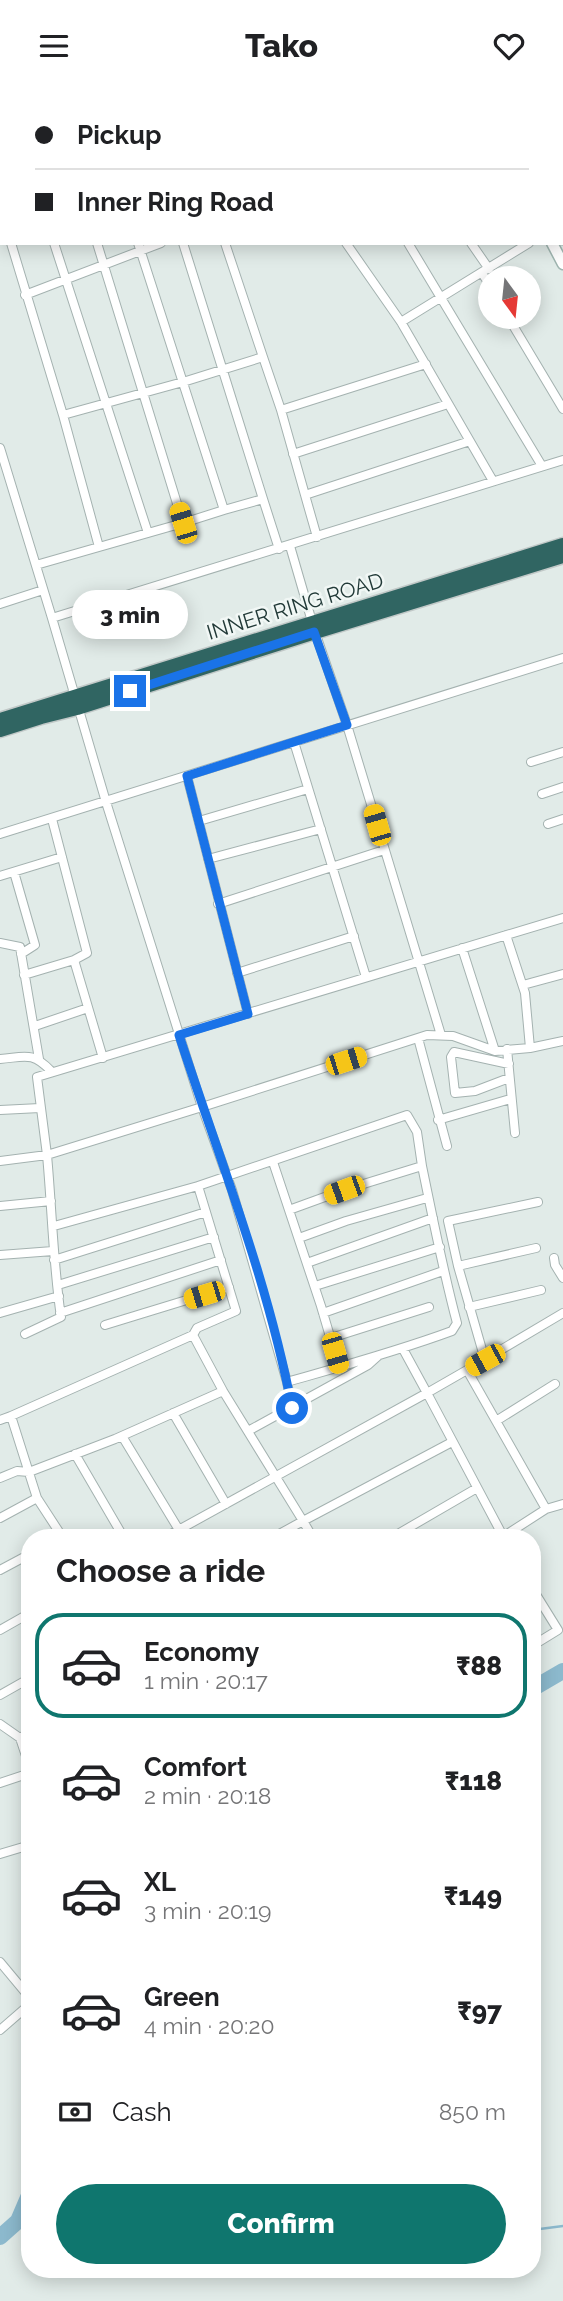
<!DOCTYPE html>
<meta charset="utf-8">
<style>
:root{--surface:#fff;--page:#f2f2f2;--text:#202124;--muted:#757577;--line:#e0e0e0;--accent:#0f766e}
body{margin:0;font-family:Raleway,sans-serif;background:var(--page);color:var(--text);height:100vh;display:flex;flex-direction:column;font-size:26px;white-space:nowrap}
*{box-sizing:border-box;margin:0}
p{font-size:23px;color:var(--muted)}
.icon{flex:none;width:38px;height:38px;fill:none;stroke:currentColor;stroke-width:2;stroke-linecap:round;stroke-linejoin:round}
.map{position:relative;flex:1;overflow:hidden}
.side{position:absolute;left:21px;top:1438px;width:520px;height:749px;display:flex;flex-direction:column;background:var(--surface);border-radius:28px;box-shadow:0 4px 18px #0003}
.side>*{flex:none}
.banner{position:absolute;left:0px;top:0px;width:564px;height:154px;box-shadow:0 4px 18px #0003;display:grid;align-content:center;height:154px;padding:0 35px;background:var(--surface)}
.needle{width:46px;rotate:165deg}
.controls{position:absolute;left:478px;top:175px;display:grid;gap:14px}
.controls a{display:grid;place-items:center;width:63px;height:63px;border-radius:50%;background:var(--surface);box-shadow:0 4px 18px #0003;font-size:35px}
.end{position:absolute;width:32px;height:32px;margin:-16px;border:9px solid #1a73e8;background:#fff;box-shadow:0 0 0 4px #fff}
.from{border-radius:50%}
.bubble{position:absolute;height:49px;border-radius:24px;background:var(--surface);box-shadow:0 4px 18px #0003;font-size:23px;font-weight:800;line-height:49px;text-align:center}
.car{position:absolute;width:21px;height:42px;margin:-21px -10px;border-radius:9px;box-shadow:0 0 5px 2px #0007;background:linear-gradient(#f5c518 24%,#345 0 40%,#f5c518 0 76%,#345 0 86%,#f5c518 0)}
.banner b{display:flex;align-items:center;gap:24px;height:66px;font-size:26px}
.banner b+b{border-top:2px solid var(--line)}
.banner i{width:18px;height:18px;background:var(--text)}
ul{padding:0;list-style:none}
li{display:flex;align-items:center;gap:21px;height:105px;margin:0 14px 10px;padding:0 21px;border:4px solid transparent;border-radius:28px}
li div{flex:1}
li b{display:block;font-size:26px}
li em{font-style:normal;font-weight:800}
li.on{border-color:var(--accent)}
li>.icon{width:63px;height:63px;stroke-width:1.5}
h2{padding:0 35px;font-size:32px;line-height:84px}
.pay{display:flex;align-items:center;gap:18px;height:77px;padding:0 35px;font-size:26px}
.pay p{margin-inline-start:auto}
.cta{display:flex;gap:14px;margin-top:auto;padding:14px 35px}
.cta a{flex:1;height:80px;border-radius:42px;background:var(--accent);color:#fff;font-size:28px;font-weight:800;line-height:80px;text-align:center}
header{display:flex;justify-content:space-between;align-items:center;height:91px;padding:0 35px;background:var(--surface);font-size:32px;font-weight:800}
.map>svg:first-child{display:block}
</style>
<header><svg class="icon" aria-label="menu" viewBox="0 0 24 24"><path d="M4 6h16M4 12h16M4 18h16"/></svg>Tako<svg class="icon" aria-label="heart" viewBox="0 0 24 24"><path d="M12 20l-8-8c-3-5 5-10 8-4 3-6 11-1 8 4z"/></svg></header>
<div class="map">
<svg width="563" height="2210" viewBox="0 0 563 2210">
<rect width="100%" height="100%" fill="#e1ebe8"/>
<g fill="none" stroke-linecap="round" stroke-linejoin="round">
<path stroke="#8cb9cd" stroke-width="2.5" d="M532,2139l31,-4"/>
<path stroke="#8cb9cd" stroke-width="16" d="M532,1598l31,-18
M0,2146l18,-16 12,-28"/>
<defs>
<path id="street" d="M11,0l1,2
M238,0l1,2
M301,0l1,2
M366,0l1,2
M552,0l2,2
M86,2l3,-2
M208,2l3,-2
M253,2l2,-2
M562,12l1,2
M0,42l2,-1
M562,83h1
M0,93l2,-1
M0,115l2,6
M11,152l52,172 120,-33 80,-25 -38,-114
M54,152l94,290
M138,152l86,267 -41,13
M183,152l80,256 -39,11
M346,152l55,79 92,159
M408,152l134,223
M471,152l18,26
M482,182l8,13
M25,204l136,-52
M508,226l55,92
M401,231l128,-79
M263,266l18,53 24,85 165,-54
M281,319l145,-46
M63,324l36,132 84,-24 -86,-280
M0,357l52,170 511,-158
M293,363l155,-50
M305,404l12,42
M263,408l16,50
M290,455l25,86 32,93 94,310
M36,474l63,-18
M0,513l43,-14
M52,527l54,184 96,305 225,-72 26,1 42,15 35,-3 33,-7
M294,651l72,235
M531,671l32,-10
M187,685l61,238
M542,703l21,-7
M52,728l35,134 -13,7
M199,730l109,-32
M548,733l15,-5
M0,743l563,-176
M208,768l113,-30
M14,781l21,73 -14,9
M0,785l62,-19
M218,813l166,-54
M506,844l19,58 5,55
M0,852l20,4 19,112
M462,857l33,103
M237,882l117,-37
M24,884l50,-15 29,98
M523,894l40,-11
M35,935l53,-18
M418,947l29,108
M507,958l8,84
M0,968c25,-2 32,-8 51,12
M509,973l-55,-12 -3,5 4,36 20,-2 34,-13
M0,1019l40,-2
M438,1029l72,-21
M0,1070l47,-6c5,54 6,108 14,162l-36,17
M273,1071l48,144 18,61
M198,1095l209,-71 10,17 5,34
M0,1115l51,-5
M289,1119l55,-20 78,-24c11,53 21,105 35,157l-5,8c-54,20 -109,35 -165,51l-55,-192 -30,-83 -155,48 -10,-78 526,-159
M54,1135l144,-40 38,125 -39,17 -4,7
M299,1147l47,-17 81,-23
M0,1164l53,-4
M554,1167l1,7 8,13
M54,1169l152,-48
M307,1172l126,-45
M458,1175l-10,-45 90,-19
M58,1194l156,-48
M315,1195l125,-39
M469,1216l72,-17
M0,1222l59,-17
M60,1222l161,-53
M323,1222l120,-42
M105,1234l124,-38
M331,1247l98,-31
M403,1258l24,44 40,-23 79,139 -45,29
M485,1269l-27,-94 78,-18
M467,1279l96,-57
M287,1291l5,26
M173,1322l53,91
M11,1325l182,-81 30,56
M0,1329l11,-4 26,82 26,40
M496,1330l59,-37
M248,1340l120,-66 10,-9
M122,1345l57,94
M75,1363l49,84
M0,1387l17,-7 12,1 86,-33 108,-48 80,130 -31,17
M546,1418l17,-5
M0,1427l37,-20
M164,1447l263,-145 77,145
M313,1447l-10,-17 149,-79
M391,1447l86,-50
M0,1479l30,-16
M532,1497l26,42 -26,16
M0,1539l30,-17
M0,1604l30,-17
M0,1633l20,14
M30,1641l-10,6 7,21 3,4
M0,1692l30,-10
M0,1763l30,-9
M0,1871l30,36
M0,1939l30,-26"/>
<path id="secondary" d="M451,0l1,2
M463,0l1,2
M562,146l1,2
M552,152l11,21"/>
<path id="highway" d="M0,629l563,-175
M0,639l41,-13 36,-9 238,-76 248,-76"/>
</defs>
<use href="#street" stroke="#a4b2b0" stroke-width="10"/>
<use href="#secondary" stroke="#a0b6b1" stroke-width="13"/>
<use href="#highway" stroke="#c1c8c7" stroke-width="17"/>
<use href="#street" stroke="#fff" stroke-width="8"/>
<use href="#secondary" stroke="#fff" stroke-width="10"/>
<use href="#highway" stroke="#306562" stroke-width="14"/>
</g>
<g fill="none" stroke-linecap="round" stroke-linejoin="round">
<path stroke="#1a73e8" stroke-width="9" d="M130,600l184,-59 33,93 -160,51 61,238 -69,21c40,123 89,245 113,373"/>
</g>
<g text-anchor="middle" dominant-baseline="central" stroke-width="5" stroke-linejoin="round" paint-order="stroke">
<g font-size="21" fill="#223a38" stroke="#f1f7f5">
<text transform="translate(295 515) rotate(-17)">INNER RING ROAD</text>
</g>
</g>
</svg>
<div class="controls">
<a><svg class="needle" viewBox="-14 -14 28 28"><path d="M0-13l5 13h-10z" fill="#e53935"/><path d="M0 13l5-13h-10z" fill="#757577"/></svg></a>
</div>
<i class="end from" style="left:292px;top:1317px"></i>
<i class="end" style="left:130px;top:600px"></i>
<div class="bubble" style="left:72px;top:499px;width:116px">3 min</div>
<i class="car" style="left:183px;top:432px;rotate:343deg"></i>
<i class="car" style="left:377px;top:734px;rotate:344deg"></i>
<i class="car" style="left:346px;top:970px;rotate:72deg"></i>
<i class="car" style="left:344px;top:1099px;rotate:250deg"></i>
<i class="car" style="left:204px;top:1204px;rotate:253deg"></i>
<i class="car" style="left:335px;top:1262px;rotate:164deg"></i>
<i class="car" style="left:485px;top:1269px;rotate:241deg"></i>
<div class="banner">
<b><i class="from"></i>Pickup</b>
<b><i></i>Inner Ring Road</b>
</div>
<section class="side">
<h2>Choose a ride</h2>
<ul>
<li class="on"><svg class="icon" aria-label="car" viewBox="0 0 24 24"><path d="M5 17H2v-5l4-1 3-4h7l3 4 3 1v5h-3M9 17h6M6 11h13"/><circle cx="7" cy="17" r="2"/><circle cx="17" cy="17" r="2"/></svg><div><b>Economy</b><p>1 min · 20:17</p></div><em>₹88</em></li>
<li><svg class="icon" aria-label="car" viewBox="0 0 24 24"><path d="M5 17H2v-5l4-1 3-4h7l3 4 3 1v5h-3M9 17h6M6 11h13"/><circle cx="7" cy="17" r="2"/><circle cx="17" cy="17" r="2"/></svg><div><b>Comfort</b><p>2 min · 20:18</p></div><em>₹118</em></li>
<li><svg class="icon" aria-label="car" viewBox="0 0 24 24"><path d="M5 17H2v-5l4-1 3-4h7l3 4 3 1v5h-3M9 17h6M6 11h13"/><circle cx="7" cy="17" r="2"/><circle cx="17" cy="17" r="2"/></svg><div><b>XL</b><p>3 min · 20:19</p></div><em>₹149</em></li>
<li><svg class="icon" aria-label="car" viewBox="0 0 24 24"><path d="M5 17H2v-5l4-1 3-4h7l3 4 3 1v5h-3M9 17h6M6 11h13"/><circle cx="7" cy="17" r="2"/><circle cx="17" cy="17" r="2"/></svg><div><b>Green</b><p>4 min · 20:20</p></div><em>₹97</em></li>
</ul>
<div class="pay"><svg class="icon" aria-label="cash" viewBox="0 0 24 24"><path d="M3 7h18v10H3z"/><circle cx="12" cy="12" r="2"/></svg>Cash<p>850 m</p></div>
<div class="cta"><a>Confirm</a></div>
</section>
</div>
